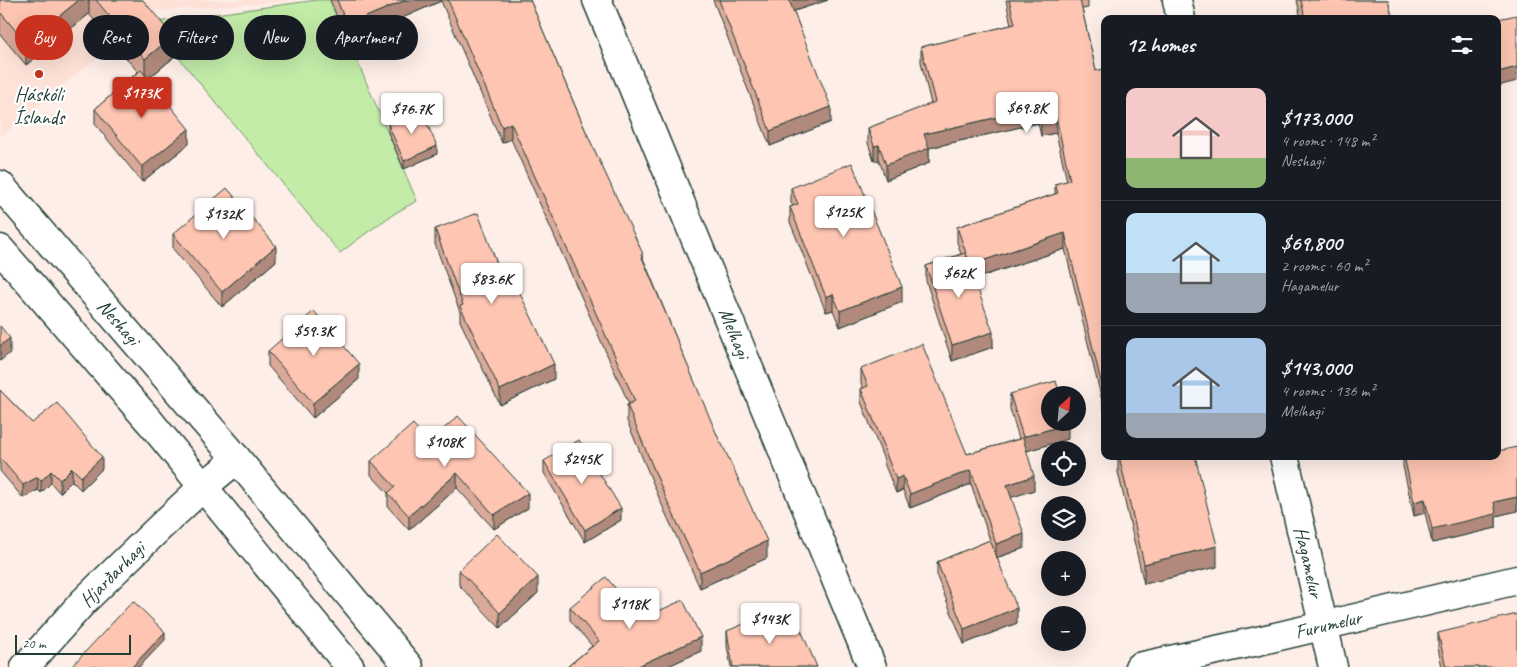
<!DOCTYPE html>
<meta charset="utf-8">
<style>
body{margin:0;font-family:Caveat,sans-serif;background:#20242c;color:#f1f3f6;height:100vh;display:flex;flex-direction:column;font-size:19px;white-space:nowrap}
*{box-sizing:border-box;margin:0}
p{font-size:16px;color:#9ea1a6}
.icon{flex:none;width:28px;height:28px;fill:none;stroke:currentColor;stroke-width:2;stroke-linecap:round;stroke-linejoin:round}
.map{position:relative;flex:1;overflow:hidden}
.panel{position:absolute;left:1101px;top:15px;width:400px;height:445px;display:flex;flex-direction:column;background:#171b24;border-radius:10px;box-shadow:0 5px 20px #0002}
.panel>*{flex:none}
.banner{position:absolute;left:15px;top:15px;width:475px;height:45px;display:flex;gap:10px}
.needle{width:32px;rotate:26deg}
.tools{position:absolute;left:1041px;top:386px;display:grid;gap:10px}
.tools a{display:grid;place-items:center;width:45px;height:45px;border-radius:50%;background:#171b24;box-shadow:0 5px 20px #0002;font-size:25px}
.scale{position:absolute;left:15px;bottom:12px;width:116px;box-sizing:border-box;padding-left:5px;border:2px solid #1f3d34;border-top:0;font-size:14px;line-height:18px;white-space:nowrap;color:#1f3d34;-webkit-text-stroke:4px #fff;paint-order:stroke}
.price{position:absolute;translate:-50% -42px;padding:0 11px;border-radius:5px;background:#fff;color:#222;font-size:16px;line-height:32px;filter:drop-shadow(0 1px 2px #0008)}
.price::after{content:'';position:absolute;left:50%;top:30px;width:15px;height:11px;margin-left:-8px;background:inherit;clip-path:polygon(0 0,100% 0,50% 100%)}
.price.on{background:#c8321e;color:#fff}
ul{padding:0;list-style:none}
li{display:flex;align-items:center;gap:15px;height:125px;padding:0 25px}
li+li{border-top:1px solid #363941}
li span{display:grid;place-items:center;flex:none;width:140px;height:100px;border-radius:10px;color:#555}
li>.icon{margin-inline-start:auto}
span .icon{width:60px;height:60px;fill:#fffc;stroke-width:1}
li b{font-size:21px}
h2{display:flex;justify-content:space-between;align-items:center;height:60px;padding:0 25px;font-size:21px}
.tag{padding:0 18px;border-radius:22px;background:#171b24;box-shadow:0 5px 20px #0002;font-size:18px;line-height:45px}
.tag.on{background:#c8321e;color:#fff}
.map>svg:first-child{display:block}
.built{fill:#fee2d8}
.green{fill:#c3eca8;stroke:#71946e}
.lines{fill:none;stroke-linecap:round;stroke-linejoin:round}
.street-casing{stroke:#1f3d34;stroke-width:31}
.secondary-casing{stroke:#1f3d34;stroke-width:31}
.street{stroke:#fff;stroke-width:28}
.secondary{stroke:#fff;stroke-width:28}
.wall{fill:#daa999;stroke:#1f3d34}
.shaded-wall{fill:#b18a7d;stroke:#1f3d34}
.building{fill:#fdc5b2;stroke:#1f3d34}
.poi-dot{fill:#c8321e;stroke:#fff;stroke-width:2}
.labels{text-anchor:middle;stroke-width:4.5;stroke-linejoin:round;paint-order:stroke}
.poi-label{font-size:20px;fill:#1f3d34;stroke:#fff}
.street-label{font-size:20px;fill:#1f3d34;stroke:#fff}
</style>
<div class="map">
<svg width="1517" height="667" viewBox="0 0 1517 667">
<rect width="100%" height="100%" fill="#feeee8"/>
<filter id="ink" filterUnits="userSpaceOnUse"><feTurbulence type="fractalNoise" baseFrequency=".02" numOctaves="2"/><feDisplacementMap in="SourceGraphic" scale="10" xChannelSelector="R" yChannelSelector="G"/><feConvolveMatrix kernelMatrix="1 2 1 2 8 2 1 2 1" color-interpolation-filters="sRGB"/></filter>
<g filter="url(#ink)">
<!-- built -->
<path class="built" d="M0 0H303L155 11 0 137Z"/>
<!-- green -->
<path class="green" d="M317 0H331L417 201C389 215 365 234 340 253L150 23Z"/>
<g class="lines">
<!-- street casing -->
<g class="street-casing">
<g id="street">
<path d="M597 0 872 667"/>
<path d="M1177 0 1181 19"/>
<path d="M1284 456 1333 667"/>
<path d="M25 667 84 601 157 530 204 486 237 459"/>
<path d="M1139 667 1258 641 1517 580"/>
</g>
</g>
<!-- secondary casing -->
<g class="secondary-casing">
<g id="secondary">
<path d="M0 185 237 459 409 667"/>
<path d="M0 249 151 423 350 667"/>
</g>
</g>
<!-- street -->
<use href="#street" class="street"/>
<!-- secondary -->
<use href="#secondary" class="secondary"/>
</g>
<!-- wall -->
<g class="wall">
<path d="M0 0H143L173 58 148 79 189 144 142 182 95 124V109L138 72 89 14 26 65 0 34Z"/>
<path d="M330 0H530L587 134 643 258 767 558 700 588 665 512 627 421V405L629 404 511 139 502 143 441 1 347 42Z"/>
<path d="M713 0H828L794 11 831 122 770 146Z"/>
<path d="M1006 0H1088V8L1082 9 1096 71 1104 69V409L1065 249 974 279 993 347 952 361 926 281V266L961 254 957 242V227L1055 194V184L1067 181 1056 133 1041 136 1038 123 929 148V163L886 180 879 160 874 161 868 143V128L931 104 921 62V47L1011 25Z"/>
<path d="M1297 0H1388L1393 19H1301Z"/>
<path d="M388 124 437 154 404 169 388 132Z"/>
<path d="M791 188 902 302 840 327 833 310 826 312 790 222V207L793 206 791 203Z"/>
<path d="M435 229 505 285 554 379 500 405 460 321V312L435 244Z"/>
<path d="M173 234 276 261 222 307 173 249Z"/>
<path d="M268 351 359 379 313 418 268 366Z"/>
<path d="M861 369 967 454 1019 439 1010 409V394L1068 439 1026 451 1034 490 1011 497 1024 548 997 558 1017 623 964 644 937 577V562L990 540 971 484 910 508 903 490 896 493 884 463V460L861 402V389L863 388 861 383Z"/>
<path d="M0 390 32 423 102 469 81 490 72 481 60 493 51 483 41 493 38 490 23 498 0 471Z"/>
<path d="M429 442 528 508 494 529 457 488 409 530 388 507V493L371 475V461Z"/>
<path d="M1517 447V511L1496 516V528L1432 543 1425 513 1414 516 1403 466V456H1498Z"/>
<path d="M1118 456H1195L1217 567 1144 584 1118 472Z"/>
<path d="M544 461 621 520 585 542 544 473Z"/>
<path d="M459 570 538 593 500 628 459 585Z"/>
<path d="M570 607 641 619 701 651 666 667H567L592 646 570 620Z"/>
<path d="M767 625 817 667H731L727 646V631Z"/>
<path d="M1438 633 1517 667H1442L1438 648Z"/>
</g>
<!-- shaded-wall -->
<g class="shaded-wall">
<path d="M79 0H89V14L26 65V43Z"/>
<path d="M406 0H441V1L347 42V25Z"/>
<path d="M788 0H828L788 13Z"/>
<path d="M173 36V58L145 81V59Z"/>
<path d="M1517 67V81L1498 86V72Z"/>
<path d="M831 107V122L770 146V131Z"/>
<path d="M1038 108V123L929 148V163L886 180V165L924 134Z"/>
<path d="M1056 117V133L1041 136V121Z"/>
<path d="M511 123V139L502 143V127Z"/>
<path d="M189 129V144L142 182V167Z"/>
<path d="M879 145V160L874 161V146Z"/>
<path d="M437 146V154L404 169V161Z"/>
<path d="M1065 233V249L970 280V265Z"/>
<path d="M276 246V261L222 307V292Z"/>
<path d="M902 287V302L840 327V311Z"/>
<path d="M833 294V310L826 312V297Z"/>
<path d="M993 332V347L952 361V345Z"/>
<path d="M10 338V353L0 361V346Z"/>
<path d="M359 364V379L313 418V403Z"/>
<path d="M554 364V379L500 405V390Z"/>
<path d="M1105 393V409H1104V394Z"/>
<path d="M1068 424V439L1023 452V437Z"/>
<path d="M102 457V469L81 490V477Z"/>
<path d="M72 468V481L60 493V480Z"/>
<path d="M971 470V484L910 508V494Z"/>
<path d="M51 471V483L41 493V481Z"/>
<path d="M457 473V488L409 530V516Z"/>
<path d="M903 476V490L896 493V479Z"/>
<path d="M1034 476V490L1007 499V485Z"/>
<path d="M38 477V490L23 498V485Z"/>
<path d="M528 493V508L494 529V515Z"/>
<path d="M1517 497V511L1496 516V528L1432 543V529L1494 502Z"/>
<path d="M1425 499V513L1414 516V502Z"/>
<path d="M621 508V520L585 542V530Z"/>
<path d="M1024 534V548L996 558V544Z"/>
<path d="M767 541V558L700 588V572Z"/>
<path d="M1217 546V567L1144 584V564Z"/>
<path d="M538 577V593L500 628V613Z"/>
<path d="M1017 608V623L964 644V629Z"/>
<path d="M165 632V640L139 667H132Z"/>
<path d="M701 637V651L666 667H636Z"/>
</g>
<!-- building -->
<g class="building">
<path d="M0 0H79L26 43 0 12Z"/>
<path d="M96 0H143L173 36 145 59Z"/>
<path d="M337 0H406L347 25Z"/>
<path d="M448 0H530L587 134 643 254 641 255 720 442H721L767 541 700 572 665 496 627 405 635 401 511 123 502 127Z"/>
<path d="M719 0H789L831 107 770 131Z"/>
<path d="M1009 0H1080L1096 71 1104 69 1105 73V393L1104 394 1065 233 970 265 957 227 1058 193 1055 184 1070 180 1056 117 1041 121 1038 108 924 134 929 148 886 165 879 145 874 146 868 128 935 102 921 47 1015 24Z"/>
<path d="M1301 0H1388L1393 19H1305Z"/>
<path d="M1517 15V67L1498 72V19Z"/>
<path d="M141 70 189 129 142 167 95 109Z"/>
<path d="M421 110 437 146 404 161 388 124Z"/>
<path d="M852 163 902 287 840 311 833 294 826 297 790 207 798 204 791 188Z"/>
<path d="M227 188 276 246 222 292 173 234Z"/>
<path d="M478 213 505 285 514 281 554 364 500 390 460 306 463 305 435 229Z"/>
<path d="M965 253 993 332 952 345 926 266Z"/>
<path d="M314 311 359 364 313 403 268 351Z"/>
<path d="M0 326 10 338 0 346Z"/>
<path d="M922 344 967 454 1023 438 1034 476 1007 485 1024 534 996 544 971 470 910 494 903 476 896 479 884 449 885 448 861 389 868 386 861 369Z"/>
<path d="M1056 381 1060 395H1050V422H1068V424L1023 437 1010 394Z"/>
<path d="M0 390 32 423 57 403 102 457 81 477 72 468 60 480 51 471 41 481 38 477 23 485 0 458Z"/>
<path d="M458 416 528 493 494 515 457 473 409 516 388 493 395 487 371 461 413 424 429 442Z"/>
<path d="M579 440 621 508 585 530 544 461Z"/>
<path d="M1517 447V497L1494 502 1496 514 1432 529 1425 499 1414 502 1404 456H1498V451Z"/>
<path d="M1119 456H1195L1217 546 1144 564Z"/>
<path d="M497 534 538 577 500 613 459 570Z"/>
<path d="M990 540 1017 608 964 629 937 562Z"/>
<path d="M606 577 641 619 683 600 701 637 636 667H567L599 641 570 607Z"/>
<path d="M133 601 165 632 132 667H71Z"/>
<path d="M794 614 817 667H733L727 631 763 616 767 625Z"/>
<path d="M1517 614V667H1450V666L1446 667 1438 633Z"/>
</g>
</g>
<!-- markers -->
<circle class="poi-dot" cx="39" cy="74" r="5"/>
<g class="labels">
<!-- poi labels -->
<g class="poi-label">
<text x="39" y="101">Háskóli<tspan x="39" dy="23">Íslands</tspan></text>
</g>
<!-- street labels -->
<g class="street-label">
<text transform="translate(119 322) rotate(49)" y="7">Neshagi</text>
<text transform="translate(735 333) rotate(68)" y="7">Melhagi</text>
<text transform="translate(1309 562) rotate(77)" y="7">Hagamelur</text>
<text transform="translate(112 574) rotate(-45)" y="7">Hjarðarhagi</text>
<text transform="translate(1328 624) rotate(-13)" y="7">Furumelur</text>
</g>
</g>
</svg>
<div class="tools">
<a><svg class="needle" viewBox="-14 -14 28 28"><path d="M0-13l5 13h-10z" fill="#e53935"/><path d="M0 13l5-13h-10z" fill="#9ea1a6"/></svg></a>
<a><svg class="icon" aria-label="locate" viewBox="0 0 24 24"><circle cx="12" cy="12" r="6"/><path d="M12 2v4M12 18v4M2 12h4M18 12h4"/></svg></a>
<a><svg class="icon" aria-label="layers" viewBox="0 0 24 24"><path d="M12 4l9 5-9 5-9-5zM3 14l9 5 9-5"/></svg></a>
<a>+</a>
<a>−</a>
</div>
<div class="scale">20 m</div>
<b class="price on" style="left:142px;top:119px">$173K</b>
<b class="price" style="left:1027px;top:134px">$69.8K</b>
<b class="price" style="left:412px;top:135px">$76.7K</b>
<b class="price" style="left:844px;top:238px">$125K</b>
<b class="price" style="left:224px;top:240px">$132K</b>
<b class="price" style="left:959px;top:299px">$62K</b>
<b class="price" style="left:492px;top:305px">$83.6K</b>
<b class="price" style="left:314px;top:357px">$59.3K</b>
<b class="price" style="left:445px;top:468px">$108K</b>
<b class="price" style="left:582px;top:485px">$245K</b>
<b class="price" style="left:630px;top:630px">$118K</b>
<b class="price" style="left:770px;top:645px">$143K</b>
<div class="banner">
<a class="tag on">Buy</a>
<a class="tag">Rent</a>
<a class="tag">Filters</a>
<a class="tag">New</a>
<a class="tag">Apartment</a>
</div>
<section class="panel">
<h2>12 homes<svg class="icon" aria-label="filters" viewBox="0 0 24 24"><path d="M4 7h16M4 17h16"/><circle cx="9" cy="7" r="2"/><circle cx="15" cy="17" r="2"/></svg></h2>
<ul>
<li><span style="background:linear-gradient(#f6c9c9 70%,#8fb573 0)"><svg class="icon" aria-label="home" viewBox="0 0 24 24"><path d="M3 11l9-7 9 7M6 9v11h12V9"/></svg></span><div><b>$173,000</b><p>4 rooms · 148 m²</p><p>Neshagi</p></div></li>
<li><span style="background:linear-gradient(#bfe0f5 60%,#9aa5b1 0)"><svg class="icon" aria-label="home" viewBox="0 0 24 24"><path d="M3 11l9-7 9 7M6 9v11h12V9"/></svg></span><div><b>$69,800</b><p>2 rooms · 60 m²</p><p>Hagamelur</p></div></li>
<li><span style="background:linear-gradient(#a9c7e8 75%,#9aa5b1 0)"><svg class="icon" aria-label="home" viewBox="0 0 24 24"><path d="M3 11l9-7 9 7M6 9v11h12V9"/></svg></span><div><b>$143,000</b><p>4 rooms · 136 m²</p><p>Melhagi</p></div></li>
</ul>
</section>
</div>
